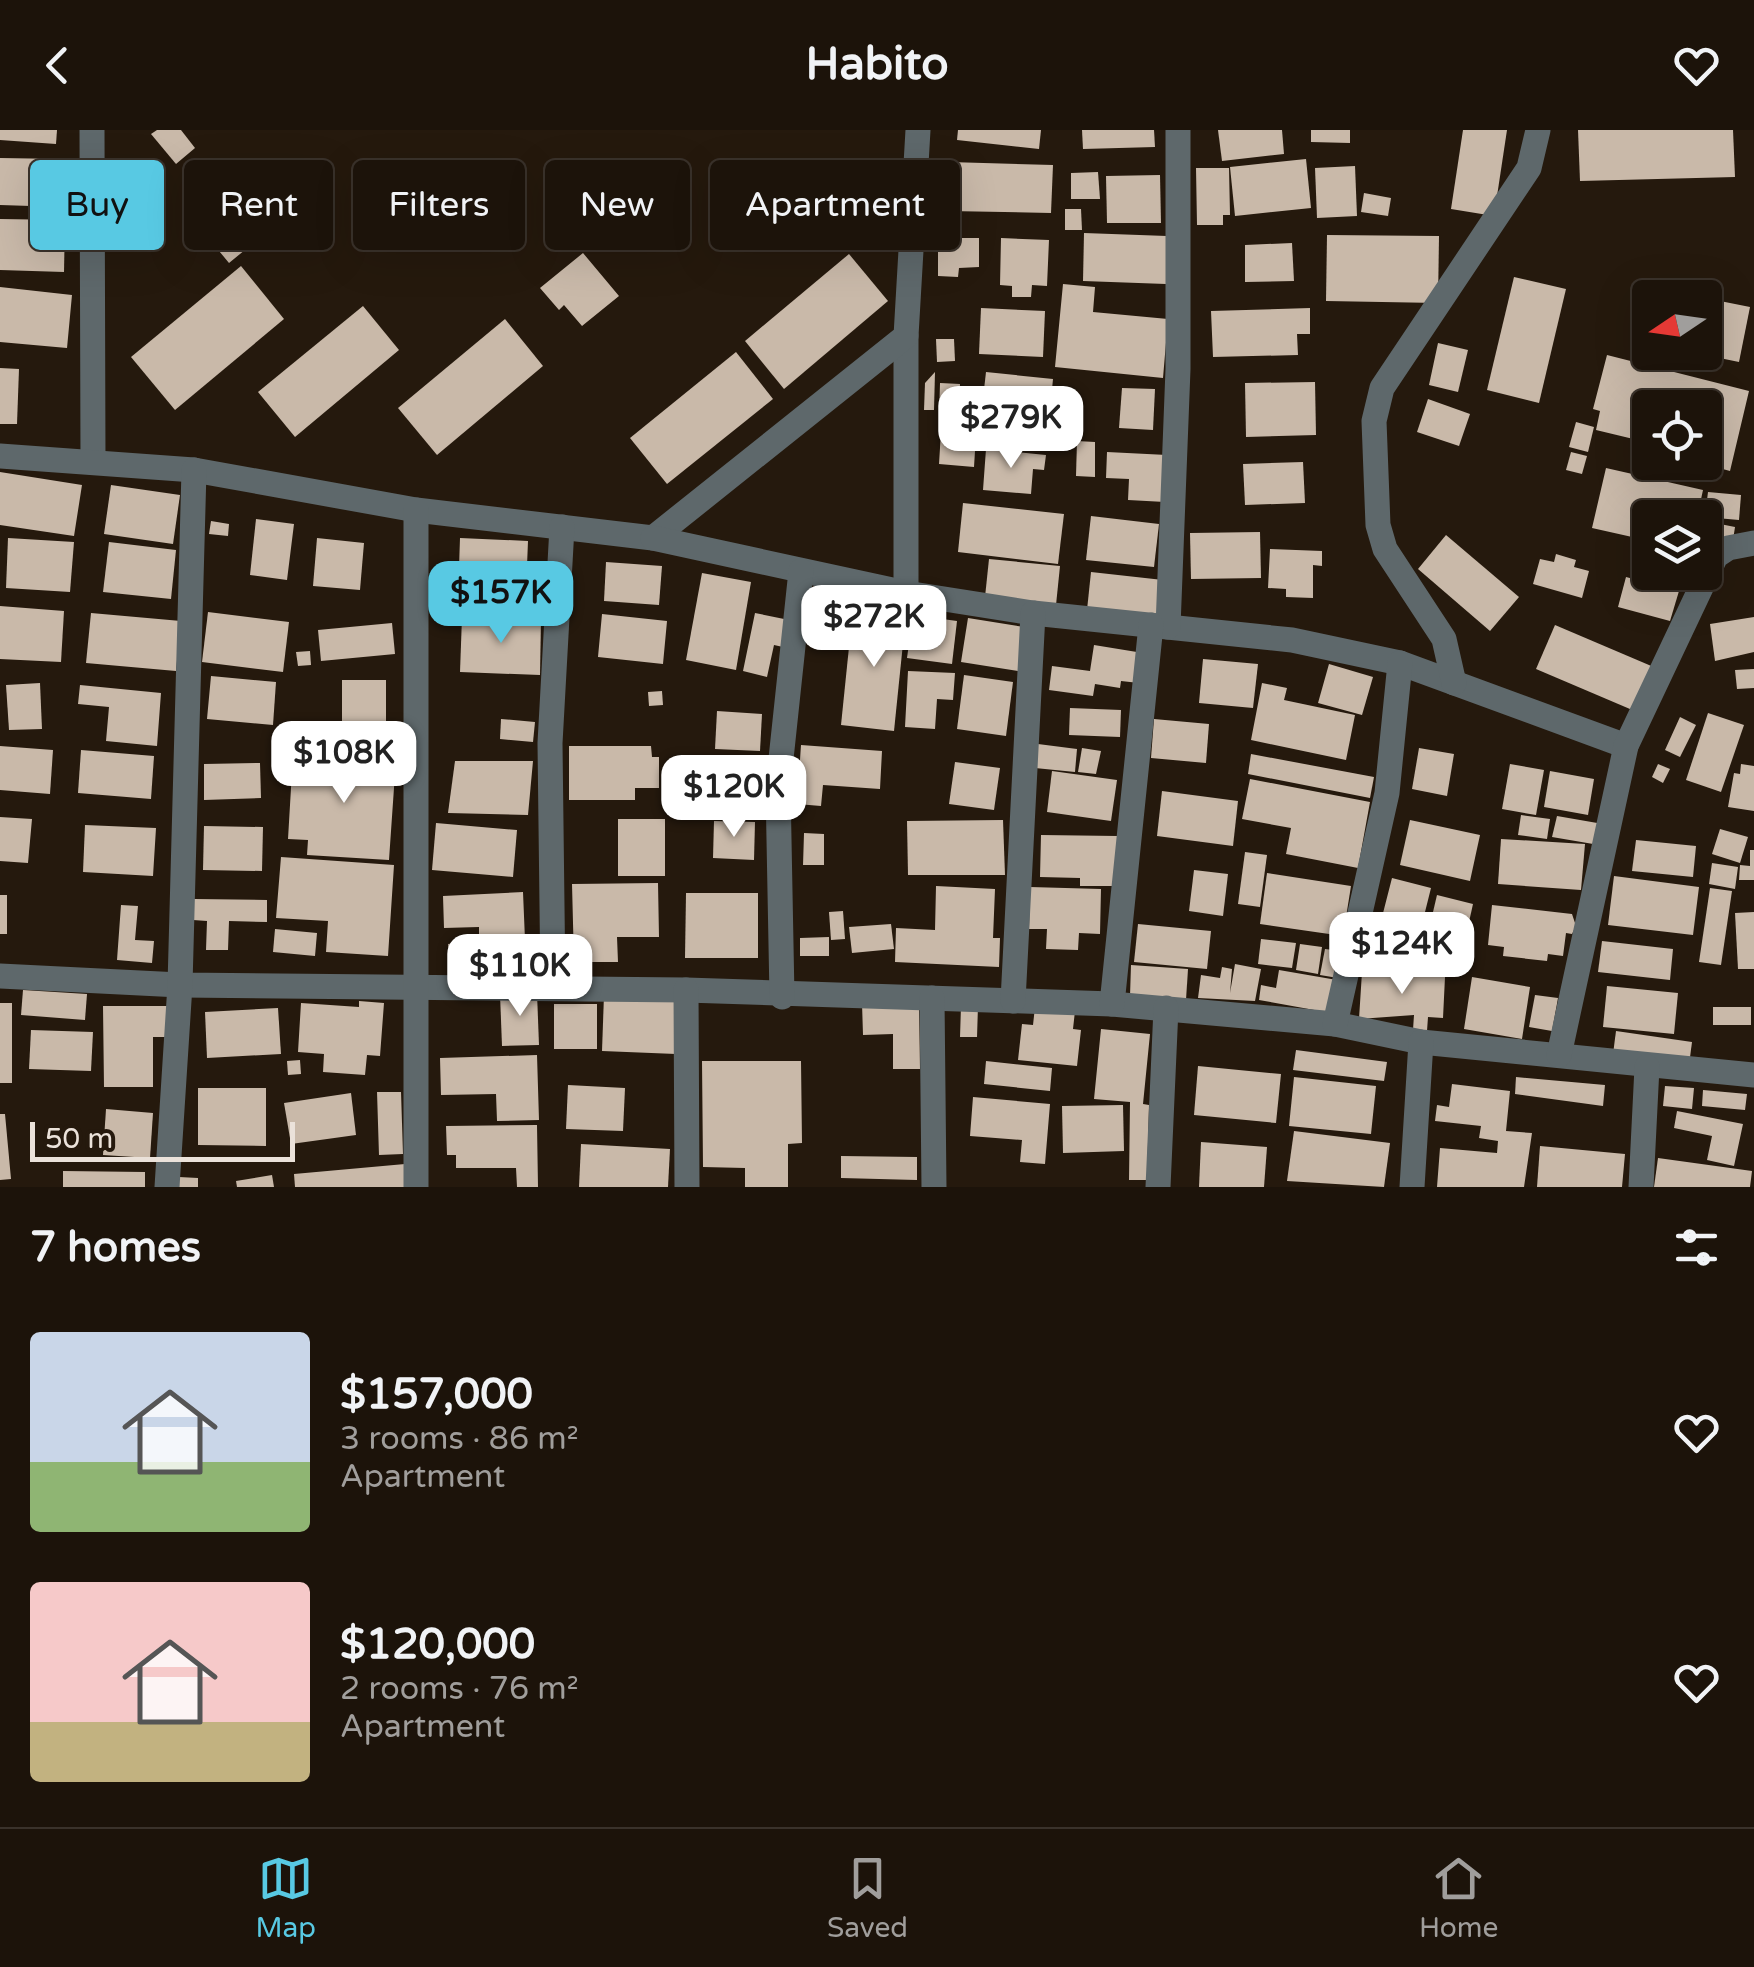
<!DOCTYPE html>
<meta charset="utf-8">
<style>
body{margin:0;font-family:"Varela Round",sans-serif;background:#292018;color:#f1f3f6;height:100vh;display:flex;flex-direction:column;font-size:38px;white-space:nowrap}
*{box-sizing:border-box;margin:0}
p{font-size:32px;color:#a09e9c}
.icon{flex:none;width:55px;height:55px;fill:none;stroke:currentColor;stroke-width:2;stroke-linecap:round;stroke-linejoin:round}
.map{position:relative;height:1057px;overflow:hidden}
.drawer{display:flex;flex-direction:column;background:#1c130a;flex:1}
.drawer>*{flex:none}
.top-card{position:absolute;left:30px;top:30px;width:1000px;height:90px;display:flex;gap:20px}
.needle{width:65px;rotate:257deg}
.buttons{position:absolute;left:1632px;top:150px;display:grid;gap:20px}
.buttons a{display:grid;place-items:center;width:90px;height:90px;border-radius:10px;background:#1c130a;box-shadow:0 10px 40px #0002,0 0 0 2px #3a322b;font-size:50px}
.scale{position:absolute;left:30px;bottom:25px;width:265px;box-sizing:border-box;padding-left:10px;border:5px solid #ebe2da;border-top:0;font-size:28px;line-height:35px;white-space:nowrap;color:#ebe2da;-webkit-text-stroke:8px #25190d;paint-order:stroke}
.price{position:absolute;translate:-50% -85px;padding:0 22px;border-radius:20px;background:#fff;color:#222;font-size:32px;line-height:65px;filter:drop-shadow(0 2px 5px #0008)}
.price::after{content:'';position:absolute;left:50%;top:60px;width:30px;height:22px;margin-left:-15px;background:inherit;clip-path:polygon(0 0,100% 0,50% 100%)}
.price.active{background:#58c9e3;color:#111}
ul{padding:0;list-style:none}
li{display:flex;align-items:center;gap:30px;height:250px;padding:0 30px}
li span{display:grid;place-items:center;flex:none;width:280px;height:200px;border-radius:10px;color:#555}
li>.icon{margin-inline-start:auto}
span .icon{width:120px;height:120px;fill:#fffc;stroke-width:1}
li b{font-size:42px}
h2{display:flex;justify-content:space-between;align-items:center;height:120px;padding:0 30px;font-size:42px}
.chip{padding:0 35px;border-radius:10px;background:#1c130a;box-shadow:0 10px 40px #0002,0 0 0 2px #3a322b;font-size:35px;line-height:90px}
.chip.active{background:#58c9e3;color:#111}
header{display:flex;justify-content:space-between;align-items:center;height:130px;padding:0 30px;background:#1c130a;font-size:45px;font-weight:700}
.tab-bar{display:flex;justify-content:space-around;align-items:center;height:140px;border-top:2px solid #3a322b;background:#1c130a;font-size:28px;color:#a09e9c}
.tab-bar a{display:grid;justify-items:center;gap:5px}
.tab-bar .active{color:#58c9e3}
.map>svg:first-child{display:block}
.building{fill:#c9b9a9}
.lines{fill:none;stroke-linecap:round;stroke-linejoin:round}
.minor{stroke:#5e686b;stroke-width:25}
</style>
<header><svg class="icon" aria-label="back" viewBox="0 0 24 24"><path d="M15 5l-7 7 7 7"/></svg>Habito<svg class="icon" aria-label="heart" viewBox="0 0 24 24"><path d="M12 20l-8-8c-3-5 5-10 8-4 3-6 11-1 8 4z"/></svg></header>
<div class="map">
<svg width="1754" height="1057" viewBox="0 0 1754 1057">
<rect width="100%" height="100%" fill="#25190d"/>
<!-- building -->
<g class="building">
<path d="M0 0H57L56 14 0 10Z"/>
<path d="M157 0H181L195 18 176 34 151 4Z"/>
<path d="M958 0H1041L1039 19 957 10Z"/>
<path d="M1082 0H1154L1155 17 1083 19Z"/>
<path d="M1218 0H1282L1284 24 1222 31Z"/>
<path d="M1311 0H1350V13L1311 12Z"/>
<path d="M1463 0H1507L1494 86 1451 79Z"/>
<path d="M1578 0H1733L1735 47 1580 51Z"/>
<path d="M0 28 63 29 62 77 0 75Z"/>
<path d="M1306 29 1311 78 1235 86 1230 37Z"/>
<path d="M949 32 1053 35 1051 83 948 81Z"/>
<path d="M260 35 295 79 229 133 200 98 211 88 204 80Z"/>
<path d="M1355 36 1357 86 1317 88 1315 38Z"/>
<path d="M1196 38H1229L1230 85H1223V95H1197Z"/>
<path d="M1098 42 1100 69H1071V43Z"/>
<path d="M1160 45 1161 93H1107L1106 46Z"/>
<path d="M1364 63 1391 68 1388 86 1361 82Z"/>
<path d="M1065 79H1081L1082 100H1065Z"/>
<path d="M0 89 65 90 64 142 0 140Z"/>
<path d="M1084 103 1167 106 1166 154 1083 151Z"/>
<path d="M1327 105 1439 106 1438 173 1326 171Z"/>
<path d="M938 108H979V137L959 138 958 147 938 146Z"/>
<path d="M1001 108 1049 110 1047 156 1032 155 1031 167H1012V156L1000 155Z"/>
<path d="M1292 113 1294 151 1245 152V115Z"/>
<path d="M583 123 619 166 582 196 564 175 559 180 540 158Z"/>
<path d="M849 124 888 171 784 259 745 211Z"/>
<path d="M241 136 284 189 175 280 131 227Z"/>
<path d="M1514 147 1566 159 1539 273 1487 260Z"/>
<path d="M1063 154 1095 157 1093 182 1168 189 1163 248 1055 237Z"/>
<path d="M0 157 72 165 67 218 0 212Z"/>
<path d="M1705 168 1750 177 1739 232 1705 225Z"/>
<path d="M363 176 399 220 295 307 258 262Z"/>
<path d="M981 178 1045 181 1043 227 979 224Z"/>
<path d="M1310 178V204H1297L1298 225 1213 227 1211 181Z"/>
<path d="M505 189 543 236 437 325 398 278Z"/>
<path d="M936 209H954L955 231 937 232Z"/>
<path d="M1438 213 1468 220 1458 262 1429 255Z"/>
<path d="M736 222 773 269 667 354 630 308Z"/>
<path d="M1607 225 1749 261 1730 341 1719 338 1721 331 1705 327V278H1650V313L1596 300 1600 281 1593 279Z"/>
<path d="M0 238 19 239 17 294H0Z"/>
<path d="M935 242 934 280H924L925 253Z"/>
<path d="M986 242 1053 249 1048 302 980 295Z"/>
<path d="M1315 252 1316 305 1246 307 1245 253Z"/>
<path d="M940 253 960 254 959 285H939Z"/>
<path d="M1122 258 1155 259 1153 300 1119 298Z"/>
<path d="M1428 269 1470 284 1459 316 1417 302Z"/>
<path d="M1576 292 1594 297 1588 322 1569 317Z"/>
<path d="M941 301 976 304 974 337 939 334Z"/>
<path d="M1077 311 1095 312V347L1076 346Z"/>
<path d="M986 319 1046 325 1044 340 1033 339 1031 364 983 360Z"/>
<path d="M1107 322 1167 325 1165 372 1128 370 1129 349 1106 348Z"/>
<path d="M1571 322 1587 326 1582 344 1566 340Z"/>
<path d="M1303 332 1305 373 1245 375 1243 334Z"/>
<path d="M1606 338 1703 360 1697 388H1650V411L1592 398Z"/>
<path d="M0 342 82 355 74 406 0 395Z"/>
<path d="M111 355 180 365 173 414 104 404Z"/>
<path d="M1708 362 1741 365 1739 390 1705 387Z"/>
<path d="M963 373 1064 384 1058 434 958 422Z"/>
<path d="M1091 386 1159 394 1154 437 1086 430Z"/>
<path d="M256 389 294 394 287 450 250 445Z"/>
<path d="M211 391 229 394 228 406 209 404Z"/>
<path d="M1705 391 1735 397 1733 410 1705 404Z"/>
<path d="M1260 402 1261 448 1191 449 1190 403Z"/>
<path d="M1446 405 1519 467 1490 501 1418 439Z"/>
<path d="M8 408 74 412 70 462 6 458Z"/>
<path d="M317 408 364 413 360 460 313 456Z"/>
<path d="M460 408 528 411 527 436 515 435 514 457 492 456V439L459 438Z"/>
<path d="M109 412 176 420 171 469 103 462Z"/>
<path d="M1270 419 1322 421V436L1313 435V468L1286 467V459L1268 458Z"/>
<path d="M1556 424 1576 430 1574 437 1589 441 1582 468 1533 454 1540 429 1554 432Z"/>
<path d="M989 429 1060 436 1056 475 985 467Z"/>
<path d="M606 432 662 436 659 475 604 471Z"/>
<path d="M1091 442 1163 450 1160 487 1087 480Z"/>
<path d="M702 443 751 452 736 540 686 530Z"/>
<path d="M1626 447 1679 461 1670 491 1618 477Z"/>
<path d="M0 476 64 481 61 532 0 529Z"/>
<path d="M853 478 906 484 894 601 841 595Z"/>
<path d="M208 482 289 492 283 542 202 532Z"/>
<path d="M91 483 181 491 176 541 86 533Z"/>
<path d="M755 483 789 490 783 517 774 515 767 547 743 541Z"/>
<path d="M602 484 667 491 663 534 598 527Z"/>
<path d="M913 485 957 491 952 534 907 528Z"/>
<path d="M462 487 541 489 540 545 460 542Z"/>
<path d="M1754 487V522L1715 531 1710 494Z"/>
<path d="M968 488 1024 497 1018 541 961 532Z"/>
<path d="M392 493 395 524 321 531 318 500Z"/>
<path d="M1555 495 1656 538 1637 582 1536 539Z"/>
<path d="M1094 515 1143 523 1139 553 1121 551 1120 558 1095 554 1093 566 1049 560 1052 536 1090 541Z"/>
<path d="M310 521 311 535 298 536 296 522Z"/>
<path d="M1203 529 1258 534 1253 578 1199 573Z"/>
<path d="M1329 534 1373 547 1362 585 1318 573Z"/>
<path d="M1754 539V558L1737 559 1735 540Z"/>
<path d="M908 541 955 543 953 570 937 569 935 599 905 597Z"/>
<path d="M964 545 1013 552 1006 606 957 599Z"/>
<path d="M211 546 276 552 273 595 207 589Z"/>
<rect x="342" y="550" width="44" height="51"/>
<path d="M40 553 42 599 9 600 6 555Z"/>
<path d="M1262 553 1287 558 1284 570 1355 585 1346 630 1251 610Z"/>
<path d="M80 555 161 563 157 616 106 611 109 577 78 574Z"/>
<path d="M662 561 663 575 649 576 648 562Z"/>
<path d="M1070 578 1121 580 1120 607 1069 605Z"/>
<path d="M717 581 762 584 760 621 715 619Z"/>
<path d="M1708 583 1744 595 1721 662 1686 650Z"/>
<path d="M1680 587 1696 595 1680 627 1665 620Z"/>
<path d="M501 589 535 592 533 612 500 609Z"/>
<path d="M1154 589 1209 594 1206 633 1151 628Z"/>
<path d="M288 601 289 615 276 616 275 603Z"/>
<path d="M1038 614 1077 619 1075 642 1035 638Z"/>
<path d="M801 615 882 621 880 659 823 655 821 676 797 674Z"/>
<path d="M0 616 53 620 50 664 0 660Z"/>
<path d="M569 616H651L652 627H659V658H635V670H569Z"/>
<path d="M1082 618 1101 621 1096 644 1078 642Z"/>
<path d="M1419 618 1454 624 1447 666 1412 659Z"/>
<path d="M81 620 154 626 151 669 78 663Z"/>
<path d="M304 624 396 629 389 730 307 725 308 710 288 709 292 641 303 642Z"/>
<path d="M1251 624 1374 647 1370 668 1248 644Z"/>
<path d="M726 625 759 626 757 672 724 671Z"/>
<path d="M455 631H533L528 685 448 683Z"/>
<path d="M955 632 1000 638 994 680 949 674Z"/>
<path d="M260 633 261 668 204 670V634Z"/>
<path d="M1510 634 1544 640 1536 685 1502 679Z"/>
<path d="M1658 634 1670 639 1663 653 1652 647Z"/>
<path d="M1741 634 1754 636V681L1728 677 1734 643 1740 644Z"/>
<path d="M1052 641 1117 650 1111 691 1047 682Z"/>
<path d="M1550 641 1594 649 1588 685 1544 677Z"/>
<path d="M1250 649 1370 672 1358 738 1286 724 1291 698 1242 689Z"/>
<path d="M1162 661 1238 671 1233 716 1157 706Z"/>
<path d="M1521 685 1550 689 1547 709 1518 705Z"/>
<path d="M1557 686 1603 694 1599 715 1552 707Z"/>
<path d="M0 687 32 689 28 733 0 731Z"/>
<rect x="618" y="689" width="47" height="57"/>
<path d="M1003 690 1005 745H908L907 691Z"/>
<path d="M1410 690 1480 705 1470 751 1400 735Z"/>
<path d="M714 691 755 692 754 730 713 728Z"/>
<path d="M436 693 517 700 513 747 432 740Z"/>
<path d="M85 695 156 698 153 746 83 742Z"/>
<path d="M204 696 263 697 262 741 203 740Z"/>
<path d="M1720 699 1748 707 1740 733 1712 724Z"/>
<path d="M804 703 824 704V735H803Z"/>
<path d="M1041 705 1118 706 1117 756H1080V748L1040 747Z"/>
<path d="M1501 709 1585 714 1581 760 1498 754Z"/>
<path d="M1636 710 1696 716 1693 747 1632 741Z"/>
<path d="M1750 720H1754V750H1739L1740 735 1750 736Z"/>
<path d="M1245 722 1267 725 1260 777 1238 774Z"/>
<path d="M281 727 394 735 388 826 326 822 328 791 276 788Z"/>
<path d="M1712 733 1738 737 1735 759 1709 754Z"/>
<path d="M1194 740 1228 744 1223 786 1189 781Z"/>
<path d="M1267 743 1351 756 1343 806 1260 794Z"/>
<path d="M1614 746 1699 757 1693 805 1608 795Z"/>
<path d="M1392 748 1431 758 1425 782 1440 786 1435 807 1413 801 1414 795 1382 787Z"/>
<path d="M658 753 659 807H617L618 832H574L572 754Z"/>
<path d="M936 756 995 759 993 808H1000L999 837 895 832 896 798 935 800Z"/>
<path d="M1030 757 1101 759 1100 804 1079 803 1078 820 1046 819 1047 799H1029Z"/>
<path d="M1710 758 1732 761 1721 835 1699 832Z"/>
<path d="M523 762 525 810 479 811V797L444 798 443 766Z"/>
<path d="M686 763H758V828H685Z"/>
<rect x="0" y="765" width="7" height="39"/>
<path d="M1437 765 1473 774 1469 792 1433 782Z"/>
<path d="M194 769 267 770V792L229 791 228 820H206L207 791 193 790Z"/>
<path d="M121 775 138 776 135 810 154 811 152 833 117 830Z"/>
<path d="M1492 775 1572 784 1576 796 1572 804 1566 803 1563 826 1548 824 1547 831 1503 826 1504 817 1488 815Z"/>
<path d="M843 781 845 809 831 810 829 782Z"/>
<path d="M1754 782V839H1738L1735 783Z"/>
<path d="M891 794 894 819 852 823 849 797Z"/>
<path d="M1138 794 1211 801 1207 839 1134 832Z"/>
<path d="M275 799 317 803 315 826 273 822Z"/>
<path d="M829 807V826H800V808Z"/>
<path d="M1261 809 1296 813 1292 838 1258 834Z"/>
<path d="M1602 811 1673 819 1670 850 1598 842Z"/>
<path d="M461 812 463 826 449 827 448 814Z"/>
<path d="M486 813 488 827 474 828 473 815Z"/>
<path d="M524 814 525 828 512 829 510 815Z"/>
<path d="M1300 814 1322 817 1318 844 1296 840Z"/>
<path d="M503 818 504 832 491 833 490 820Z"/>
<path d="M1325 819 1342 821 1338 848 1320 845Z"/>
<path d="M1235 834 1261 839 1255 871 1198 868 1201 845 1220 848 1222 837 1232 839 1230 863Z"/>
<path d="M1131 835 1188 839 1186 870 1130 866Z"/>
<path d="M1279 840 1337 850 1331 883 1259 870 1261 855 1276 858Z"/>
<path d="M1362 842 1445 847 1443 888 1428 887 1427 901 1413 900 1414 885 1359 889Z"/>
<path d="M1472 847 1530 857 1522 909 1464 899Z"/>
<path d="M1607 856 1678 863 1674 904 1603 897Z"/>
<path d="M23 860 87 864 85 890 21 885Z"/>
<path d="M537 863 539 915 502 916 500 864Z"/>
<path d="M604 865 678 868 676 924 602 921Z"/>
<path d="M1535 865 1558 868 1552 901 1529 897Z"/>
<path d="M359 871 384 873 380 926 367 925 365 945 323 942 324 924 298 922 301 873 359 877Z"/>
<rect x="0" y="873" width="12" height="80"/>
<path d="M862 873H919L920 939H893V904L863 905Z"/>
<rect x="554" y="874" width="43" height="45"/>
<path d="M961 875H978L977 907H960Z"/>
<path d="M103 876H168V907H153V957H104Z"/>
<path d="M1035 877 1075 881 1073 899 1081 900 1077 936 1018 930 1022 894 1033 895Z"/>
<rect x="1713" y="877" width="38" height="18"/>
<path d="M278 878 281 924 207 928 205 882Z"/>
<path d="M1101 899 1150 904 1143 974 1149 975 1147 1050H1129L1130 972 1094 969Z"/>
<path d="M31 900 93 902 91 941 29 939Z"/>
<path d="M1616 901 1692 912 1689 935 1613 924Z"/>
<path d="M1296 920 1387 932 1384 951 1293 940Z"/>
<path d="M537 925 539 990 497 991 496 964 441 965 440 928Z"/>
<path d="M300 930 301 944 288 945 287 931Z"/>
<path d="M702 931H801L802 1013 788 1014V1057H745V1038L703 1037Z"/>
<path d="M986 931 1052 938 1050 961 984 954Z"/>
<path d="M1198 936 1281 944 1276 993 1194 985Z"/>
<path d="M1294 947 1376 956 1371 1004 1289 996Z"/>
<path d="M1516 947 1605 955 1603 976 1515 964Z"/>
<path d="M1452 954 1510 961 1506 1001 1532 1003 1524 1057H1437L1440 1018 1497 1023 1498 1011 1479 1008 1481 996 1435 991 1437 975 1449 977Z"/>
<path d="M568 955 625 958 623 1001 566 999Z"/>
<path d="M1665 956 1694 958 1692 979 1663 976Z"/>
<path d="M198 958H266V1016L198 1015Z"/>
<path d="M1703 960 1747 964 1745 980 1702 976Z"/>
<path d="M377 962H401L403 1024 379 1025Z"/>
<path d="M351 963 356 1005 291 1014 284 973Z"/>
<path d="M973 967 1050 974 1045 1034 1020 1032 1022 1010 970 1006Z"/>
<path d="M1123 975 1124 1021 1063 1023 1062 976Z"/>
<path d="M106 979 153 983 150 1028 103 1025Z"/>
<path d="M1677 981 1743 994 1734 1036 1707 1030 1712 1006 1674 998Z"/>
<path d="M0 984H5L11 1049 0 1050Z"/>
<path d="M537 995 538 1057H517L516 1038H456V1025H447L446 996Z"/>
<path d="M1294 1001 1390 1013 1384 1057 1287 1051Z"/>
<path d="M1201 1012 1267 1017 1264 1057H1199Z"/>
<path d="M581 1014 670 1019 668 1057H579Z"/>
<path d="M1540 1016 1625 1024 1622 1057H1537Z"/>
<path d="M841 1026 917 1027V1050L841 1048Z"/>
<path d="M1658 1028 1752 1041 1750 1057H1654Z"/>
<path d="M405 1034 407 1057H295L294 1044Z"/>
<path d="M63 1041 145 1042V1057H63Z"/>
<path d="M272 1045 274 1057H237L236 1051Z"/>
<path d="M179 1047 198 1048V1057H179Z"/>
</g>
<g class="lines">
<!-- minor -->
<g class="minor">
<path d="M92 0 93 331"/>
<path d="M906 206V463"/>
<path d="M0 326 194 340 416 380 653 408 906 206 918 0"/>
<path d="M653 408 906 463 1033 483 1292 510 1400 533 1626 616"/>
<path d="M1168 497 1178 239V0"/>
<path d="M1454 553 1444 509 1385 419 1378 395 1374 291 1382 258 1529 38 1538 0"/>
<path d="M0 846 180 855 686 860 1112 874 1335 894 1421 912 1754 945"/>
<path d="M553 858 550 613 562 397"/>
<path d="M686 860 687 1057"/>
<path d="M782 867 778 657 801 441"/>
<path d="M932 868 934 1057"/>
<path d="M1013 871 1033 483"/>
<path d="M1112 874 1151 495"/>
<path d="M1335 894 1387 663 1400 533"/>
<path d="M1559 925 1626 616 1716 426 1728 418 1754 413"/>
<path d="M167 1057 180 855 194 340"/>
<path d="M416 1057V380"/>
<path d="M1158 1057 1166 878"/>
<path d="M1412 1057 1421 912"/>
<path d="M1641 1057 1647 937"/>
</g>
</g>
</svg>
<div class="buttons">
<a><svg class="needle" viewBox="-14 -14 28 28"><path d="M0-13l5 13h-10z" fill="#e53935"/><path d="M0 13l5-13h-10z" fill="#a09e9c"/></svg></a>
<a><svg class="icon" aria-label="locate" viewBox="0 0 24 24"><circle cx="12" cy="12" r="6"/><path d="M12 2v4M12 18v4M2 12h4M18 12h4"/></svg></a>
<a><svg class="icon" aria-label="layers" viewBox="0 0 24 24"><path d="M12 4l9 5-9 5-9-5zM3 14l9 5 9-5"/></svg></a>
</div>
<div class="scale">50 m</div>
<b class="price" style="left:1011px;top:341px">$279K</b>
<b class="price active" style="left:501px;top:516px">$157K</b>
<b class="price" style="left:874px;top:540px">$272K</b>
<b class="price" style="left:344px;top:676px">$108K</b>
<b class="price" style="left:734px;top:710px">$120K</b>
<b class="price" style="left:1402px;top:867px">$124K</b>
<b class="price" style="left:520px;top:889px">$110K</b>
<div class="top-card">
<a class="chip active">Buy</a>
<a class="chip">Rent</a>
<a class="chip">Filters</a>
<a class="chip">New</a>
<a class="chip">Apartment</a>
</div>
</div>
<section class="drawer">
<h2>7 homes<svg class="icon" aria-label="filters" viewBox="0 0 24 24"><path d="M4 7h16M4 17h16"/><circle cx="9" cy="7" r="2"/><circle cx="15" cy="17" r="2"/></svg></h2>
<ul>
<li><span style="background:linear-gradient(#c9d6e8 65%,#8fb573 0)"><svg class="icon" aria-label="home" viewBox="0 0 24 24"><path d="M3 11l9-7 9 7M6 9v11h12V9"/></svg></span><div><b>$157,000</b><p>3 rooms · 86 m²</p><p>Apartment</p></div><svg class="icon" aria-label="heart" viewBox="0 0 24 24"><path d="M12 20l-8-8c-3-5 5-10 8-4 3-6 11-1 8 4z"/></svg></li>
<li><span style="background:linear-gradient(#f6c9c9 70%,#c2b280 0)"><svg class="icon" aria-label="home" viewBox="0 0 24 24"><path d="M3 11l9-7 9 7M6 9v11h12V9"/></svg></span><div><b>$120,000</b><p>2 rooms · 76 m²</p><p>Apartment</p></div><svg class="icon" aria-label="heart" viewBox="0 0 24 24"><path d="M12 20l-8-8c-3-5 5-10 8-4 3-6 11-1 8 4z"/></svg></li>
</ul>
</section>
<nav class="tab-bar">
<a class="active"><svg class="icon" aria-label="map" viewBox="0 0 24 24"><path d="M3 6l6-2 6 2 6-2v14l-6 2-6-2-6 2zM9 4v14M15 6v14"/></svg>Map</a>
<a><svg class="icon" aria-label="saved" viewBox="0 0 24 24"><path d="M7 4h10v16l-5-4-5 4z"/></svg>Saved</a>
<a><svg class="icon" aria-label="home" viewBox="0 0 24 24"><path d="M3 11l9-7 9 7M6 9v11h12V9"/></svg>Home</a>
</nav>
